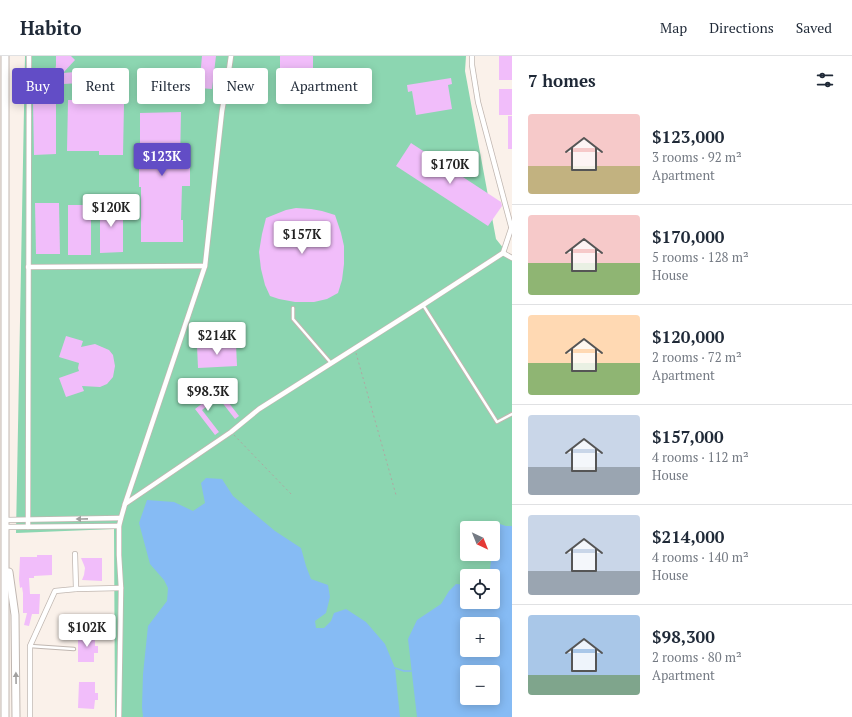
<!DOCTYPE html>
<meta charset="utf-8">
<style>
body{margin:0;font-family:"PT Serif",serif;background:#f2f2f3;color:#1f2937;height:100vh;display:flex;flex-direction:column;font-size:15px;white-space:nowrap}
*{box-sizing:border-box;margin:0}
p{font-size:13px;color:#747a83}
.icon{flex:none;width:22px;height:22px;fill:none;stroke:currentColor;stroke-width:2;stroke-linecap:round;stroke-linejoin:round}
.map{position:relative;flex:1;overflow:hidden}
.details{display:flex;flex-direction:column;background:#fff;width:340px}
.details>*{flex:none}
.hud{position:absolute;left:12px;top:12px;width:380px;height:36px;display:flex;gap:8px}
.needle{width:26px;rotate:137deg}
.tools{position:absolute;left:460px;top:465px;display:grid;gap:8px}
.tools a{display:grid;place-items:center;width:40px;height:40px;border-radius:4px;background:#fff;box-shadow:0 2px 10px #0003;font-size:20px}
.price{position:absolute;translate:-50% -34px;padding:0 9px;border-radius:4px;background:#fff;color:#222;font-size:13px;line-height:26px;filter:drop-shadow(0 1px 2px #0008)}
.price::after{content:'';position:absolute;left:50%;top:24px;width:12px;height:9px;margin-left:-6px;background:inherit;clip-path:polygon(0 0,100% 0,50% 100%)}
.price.on{background:#624dc6;color:#fff}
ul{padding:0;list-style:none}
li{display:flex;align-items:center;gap:12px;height:100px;padding:0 16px}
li+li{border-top:1px solid #e0e1e3}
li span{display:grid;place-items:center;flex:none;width:112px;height:80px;border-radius:4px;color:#555}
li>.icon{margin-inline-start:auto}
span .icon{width:48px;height:48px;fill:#fffc;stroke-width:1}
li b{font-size:17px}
h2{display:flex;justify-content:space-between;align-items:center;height:48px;padding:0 16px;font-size:17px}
.chip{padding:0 14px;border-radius:4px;background:#fff;box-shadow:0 2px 10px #0003;font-size:14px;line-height:36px}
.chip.on{background:#624dc6;color:#fff}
header{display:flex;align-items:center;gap:24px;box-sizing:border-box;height:56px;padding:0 20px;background:#fff;border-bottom:1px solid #e0e1e3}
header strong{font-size:19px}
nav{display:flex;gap:22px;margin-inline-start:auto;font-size:14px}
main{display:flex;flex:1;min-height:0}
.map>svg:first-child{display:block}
.green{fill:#8cd6b1;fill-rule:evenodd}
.water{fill:#86bbf4;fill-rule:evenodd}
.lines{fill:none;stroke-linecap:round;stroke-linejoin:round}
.stream{stroke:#86bbf4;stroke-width:1.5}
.building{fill:#f1bdfa}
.service-casing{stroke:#c0b7b1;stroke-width:4.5}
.minor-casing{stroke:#c0b7b1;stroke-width:6}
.primary-casing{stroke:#c0b7b1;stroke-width:9}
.path{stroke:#afa7a2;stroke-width:1;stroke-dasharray:2 3;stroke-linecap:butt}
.service{stroke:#fff;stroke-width:2.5}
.minor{stroke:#fff;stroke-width:4.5}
.primary{stroke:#fff;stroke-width:7}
.oneway{fill:#a1a09f}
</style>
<header>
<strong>Habito</strong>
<nav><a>Map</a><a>Directions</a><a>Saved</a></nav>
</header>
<main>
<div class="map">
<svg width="512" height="661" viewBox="0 0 512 661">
<rect width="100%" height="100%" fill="#faf1ea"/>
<!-- green -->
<path class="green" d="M25 0H466L465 15 496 183 512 203V661H115L114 473 16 477ZM467 472H493V498H467ZM467 520H493V546H467ZM467 568H493V594H467ZM467 616H493V642H467Z"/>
<!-- water -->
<g class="water">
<path d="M206 422 222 423 233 440 275 475 301 492 306 510 311 523 328 529 330 541 326 557 315 565 316 572H324L331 565 334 557 346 553 366 566 385 588 395 612 400 661H143L142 651 143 618 148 570 167 545 168 532 164 524 150 508 139 467 147 444 174 446 193 455 205 447 201 427Z"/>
<path d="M494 466 506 470H512V661H417L408 583 417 564 441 548 449 535 456 528 467 529V546H493V520H489L491 505 488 498H493V472H486ZM467 568H493V594H467ZM467 616H493V642H467Z"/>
</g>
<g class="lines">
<!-- stream -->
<path class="stream" d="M395 612 404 615H411"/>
</g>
<!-- building -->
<g class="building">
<path d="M56 0H71L75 4 63 17 75 16V17H86V30H81V27L46 29V16H55L56 9Z"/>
<path d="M202 0H216L212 33 199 32Z"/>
<rect x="280" y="0" width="33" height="45"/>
<rect x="499" y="0" width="13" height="24"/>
<path d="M451 22 452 28 448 29 452 53 416 59 412 35 408 36 407 29Z"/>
<rect x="499" y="33" width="13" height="26"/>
<path d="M68 44H92V48H124L123 99H99V95H67Z"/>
<path d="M33 46H56V98L34 99Z"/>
<path d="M181 56 180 108H190V130H182L181 164H183V186H141V131H139V108H140V57Z"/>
<rect x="508" y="60" width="4" height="33"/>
<path d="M411 87 501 146 502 150 488 170 396 110Z"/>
<path d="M35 147H59L60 198H36Z"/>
<path d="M100 147H123V196L100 197Z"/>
<rect x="68" y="149" width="23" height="50"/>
<path d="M296 152 311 153 322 155 335 159 341 177 344 190V208L342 224 338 237 327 243 314 246H295L279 243 270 240 265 229 261 213 259 196 262 178 266 162 286 154Z"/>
<path d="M66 280 83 285 81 291 95 288 109 294 113 299 115 310 113 321 107 328 100 331 82 330 84 335 66 341 59 322 79 315 78 312 79 307 59 301Z"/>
<path d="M236 288 237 310 198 312 197 290Z"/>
<path d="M217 336 220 340 202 354 219 376 215 379 195 353Z"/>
<path d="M225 342 239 360 235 363 221 345Z"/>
<path d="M37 499H52V519L34 520V522H29L30 538H40L39 558H32L29 570 24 569 27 557H23V537L22 531 20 532 19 523 20 501H37Z"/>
<path d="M81 502H102V525L82 524 84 519 85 512 84 509Z"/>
<rect x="67" y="565" width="9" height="9"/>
<path d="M78 579H95V590H98V597H94V606H78Z"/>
<path d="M79 626H95V637H98V644H95L94 653 78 652Z"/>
</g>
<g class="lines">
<!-- service casing -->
<g class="service-casing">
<g id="service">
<path d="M423 249 497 366 512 358"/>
<path d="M293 252V263L331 307"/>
<path d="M30 590 74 593"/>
</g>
</g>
<!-- minor casing -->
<g class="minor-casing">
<g id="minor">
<path d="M472 0V9L478 46 512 174"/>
<path d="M503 197 512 202"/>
<path d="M28 211 205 210"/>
<path d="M125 448 205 210 222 55 228 21 231 0"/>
<path d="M5 464 121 462"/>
<path d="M5 471 119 470"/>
<path d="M28 471 29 0"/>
<path d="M76 533 121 532"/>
<path d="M30 661V590L55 535 76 533 75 498"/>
<path d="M119 661 121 532 119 499V470L121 462 125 448 231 376 259 353 423 249 503 197 511 173"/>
</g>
</g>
<!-- primary casing -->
<g class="primary-casing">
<g id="primary">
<path d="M5 0V661"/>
<path d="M9 516 15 559 16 661"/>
</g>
</g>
<!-- path -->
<g class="path">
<path d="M356 297 396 439"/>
<path d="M234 379 293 440"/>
</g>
<!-- service -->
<use href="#service" class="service"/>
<!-- minor -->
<use href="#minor" class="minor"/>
<!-- primary -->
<use href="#primary" class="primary"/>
</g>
<!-- one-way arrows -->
<defs><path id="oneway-solid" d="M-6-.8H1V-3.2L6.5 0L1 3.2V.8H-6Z"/></defs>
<g class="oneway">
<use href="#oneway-solid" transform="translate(82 463) rotate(179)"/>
<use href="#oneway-solid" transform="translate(16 622) rotate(-91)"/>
</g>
</svg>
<div class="tools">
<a><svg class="needle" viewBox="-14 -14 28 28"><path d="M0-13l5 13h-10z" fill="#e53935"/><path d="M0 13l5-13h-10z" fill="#747a83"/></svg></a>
<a><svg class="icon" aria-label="locate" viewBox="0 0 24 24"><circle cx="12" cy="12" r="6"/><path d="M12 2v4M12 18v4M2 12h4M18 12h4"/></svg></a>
<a>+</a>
<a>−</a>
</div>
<b class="price on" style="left:162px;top:121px">$123K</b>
<b class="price" style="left:450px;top:129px">$170K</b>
<b class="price" style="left:111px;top:172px">$120K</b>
<b class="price" style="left:302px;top:199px">$157K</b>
<b class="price" style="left:217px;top:300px">$214K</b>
<b class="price" style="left:208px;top:356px">$98.3K</b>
<b class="price" style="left:87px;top:592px">$102K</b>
<div class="hud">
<a class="chip on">Buy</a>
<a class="chip">Rent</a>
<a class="chip">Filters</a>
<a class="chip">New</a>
<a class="chip">Apartment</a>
</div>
</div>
<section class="details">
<h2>7 homes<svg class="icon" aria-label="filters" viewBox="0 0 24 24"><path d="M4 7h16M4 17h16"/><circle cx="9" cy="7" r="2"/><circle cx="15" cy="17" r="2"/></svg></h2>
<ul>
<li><span style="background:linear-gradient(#f6c9c9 65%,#c2b280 0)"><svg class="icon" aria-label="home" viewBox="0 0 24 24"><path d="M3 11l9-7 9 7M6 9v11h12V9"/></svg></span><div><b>$123,000</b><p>3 rooms · 92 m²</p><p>Apartment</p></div></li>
<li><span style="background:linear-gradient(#f6c9c9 60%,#8fb573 0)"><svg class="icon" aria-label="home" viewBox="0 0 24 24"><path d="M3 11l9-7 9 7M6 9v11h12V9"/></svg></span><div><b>$170,000</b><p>5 rooms · 128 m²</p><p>House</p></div></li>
<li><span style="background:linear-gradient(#ffd9b3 60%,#8fb573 0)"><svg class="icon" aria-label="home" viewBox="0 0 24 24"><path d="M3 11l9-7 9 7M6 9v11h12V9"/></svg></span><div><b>$120,000</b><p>2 rooms · 72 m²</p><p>Apartment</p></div></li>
<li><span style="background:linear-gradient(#c9d6e8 65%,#9aa5b1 0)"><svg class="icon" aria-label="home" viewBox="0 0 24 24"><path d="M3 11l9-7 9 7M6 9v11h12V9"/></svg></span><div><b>$157,000</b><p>4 rooms · 112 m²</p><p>House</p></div></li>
<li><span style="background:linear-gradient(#c9d6e8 70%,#9aa5b1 0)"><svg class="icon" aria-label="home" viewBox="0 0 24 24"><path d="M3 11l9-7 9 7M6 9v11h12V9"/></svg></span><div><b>$214,000</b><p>4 rooms · 140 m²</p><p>House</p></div></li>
<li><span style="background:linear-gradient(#a9c7e8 75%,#7fa58c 0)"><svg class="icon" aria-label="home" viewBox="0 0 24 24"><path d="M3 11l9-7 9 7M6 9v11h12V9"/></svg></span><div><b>$98,300</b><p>2 rooms · 80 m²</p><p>Apartment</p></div></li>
</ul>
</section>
</main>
